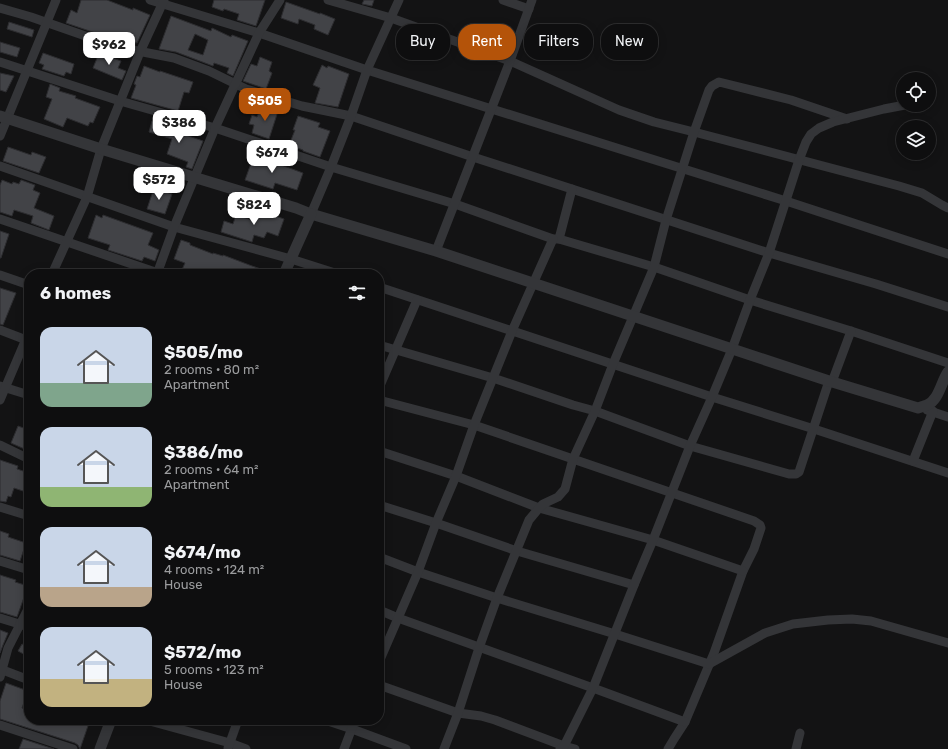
<!DOCTYPE html>
<meta charset="utf-8">
<style>
body{margin:0;font-family:Rubik,sans-serif;background:#171718;color:#f1f3f6;height:100vh;display:flex;flex-direction:column;font-size:15px;white-space:nowrap}
*{box-sizing:border-box;margin:0}
p{font-size:13px;color:#9b9c9e}
.icon{flex:none;width:22px;height:22px;fill:none;stroke:currentColor;stroke-width:2;stroke-linecap:round;stroke-linejoin:round}
.map{position:relative;flex:1;overflow:hidden}
.panel{position:absolute;left:24px;top:269px;width:360px;height:456px;display:flex;flex-direction:column;background:#0e0e0f;border-radius:16px;box-shadow:0 2px 10px #0003,0 0 0 1px #2e2e2f}
.panel>*{flex:none}
.guide{position:absolute;left:396px;top:24px;width:380px;height:36px;display:flex;gap:8px}
.tools{position:absolute;left:896px;top:72px;display:grid;gap:8px}
.tools a{display:grid;place-items:center;width:40px;height:40px;border-radius:50%;background:#0e0e0f;box-shadow:0 2px 10px #0003,0 0 0 1px #2e2e2f;font-size:20px}
.price{position:absolute;translate:-50% -34px;padding:0 9px;border-radius:8px;background:#fff;color:#222;font-size:13px;line-height:26px;filter:drop-shadow(0 1px 2px #0008)}
.price::after{content:'';position:absolute;left:50%;top:24px;width:12px;height:9px;margin-left:-6px;background:inherit;clip-path:polygon(0 0,100% 0,50% 100%)}
.price.on{background:#b45309;color:#fff}
ul{padding:0;list-style:none}
li{display:flex;align-items:center;gap:12px;height:100px;padding:0 16px}
li span{display:grid;place-items:center;flex:none;width:112px;height:80px;border-radius:12px;color:#555}
li>.icon{margin-inline-start:auto}
span .icon{width:48px;height:48px;fill:#fffc;stroke-width:1}
li b{font-size:17px}
h2{display:flex;justify-content:space-between;align-items:center;height:48px;padding:0 16px;font-size:17px}
.pill{padding:0 14px;border-radius:16px;background:#0e0e0f;box-shadow:0 2px 10px #0003,0 0 0 1px #2e2e2f;font-size:14px;line-height:36px}
.pill.on{background:#b45309;color:#fff}
.map>svg:first-child{display:block}
.building{fill:#424347;stroke:#2d2d30;fill-rule:evenodd}
.lines{fill:none;stroke-linecap:round;stroke-linejoin:round}
.minor{stroke:#343538;stroke-width:9}
.tertiary{stroke:#343538;stroke-width:11}
</style>
<div class="map">
<svg width="948" height="749" viewBox="0 0 948 749">
<rect width="100%" height="100%" fill="#131314"/>
<!-- building -->
<g class="building">
<path d="M81 0H107L133 10V8L150 15 137 43 132 42 131 44 119 41 66 23 71 10 77 13Z"/>
<path d="M214 0H265L256 26 237 20 239 14 224 9 223 11 212 7Z"/>
<path d="M364 0H374L372 6 362 4Z"/>
<path d="M286 2 320 14V13L335 19 328 35 314 29 315 25 299 19 298 24 281 18Z"/>
<path d="M171 16 211 31 212 28 231 37 232 35 248 41 233 76 227 73 229 68 214 63 213 66 176 52 159 49ZM195 34 208 40 203 55 188 50Z"/>
<path d="M9 22 34 30 32 37 7 29Z"/>
<path d="M0 42 20 48 17 57 0 52Z"/>
<path d="M43 53 74 64 71 74 66 72 64 76 42 69 44 65 39 63Z"/>
<path d="M99 53 121 61 118 68 126 71 122 80 93 68Z"/>
<path d="M260 57 272 62 269 71 272 73 266 89 243 81 251 64 257 66Z"/>
<path d="M322 65 327 68 328 66 349 74 338 107 315 103 320 88 313 85Z"/>
<path d="M144 66 160 72V71L193 82 189 93 184 92 178 111 131 98 136 85 134 84 137 76 140 77Z"/>
<path d="M0 73 14 76 6 92 0 90Z"/>
<path d="M50 84 60 88 59 91 76 96 75 98 100 107 93 123 90 122 88 126 67 118 63 127 44 119 52 99 46 97Z"/>
<path d="M267 104 279 108 269 139 252 133 254 125 249 124 252 115 257 117 260 110 264 112Z"/>
<path d="M298 116 320 123 318 127 330 131 320 157 303 151V150L289 145 295 130H293Z"/>
<path d="M152 121 163 125V127L203 141 192 169 186 167 188 162 167 154 172 139 149 132Z"/>
<path d="M8 147 31 155 32 152 46 157 39 173 3 161Z"/>
<path d="M254 155 303 173 297 190 275 183 273 189 245 180Z"/>
<path d="M2 180 12 184 13 182 19 184 21 180 35 185 33 190 40 193 34 208 54 216 49 230 31 223 33 216 14 210 12 216 0 212V185Z"/>
<path d="M154 188 172 194 165 214 147 209Z"/>
<path d="M255 209 284 219 278 236 267 232 264 238 254 235 252 242 221 232 224 221 233 224 236 215 252 220Z"/>
<path d="M96 215 102 218 103 215 153 233 148 245 159 250 155 261 144 257 142 261 108 250 110 245 88 238Z"/>
<path d="M0 231 9 234 1 258H0Z"/>
<path d="M181 240 190 243V245L213 254V253L223 256V255L252 266 273 273V274H180L185 263 174 259Z"/>
<path d="M0 288 16 293 3 325 0 324Z"/>
<path d="M18 426 29 430V451L11 443Z"/>
<path d="M0 460 18 466 17 469 29 473V493L14 488 11 497 8 496 6 502 0 501Z"/>
<path d="M0 531 9 534 8 537 26 543 20 561 0 555Z"/>
<path d="M0 575 16 580 15 582 28 586 17 617 0 612Z"/>
<path d="M0 630 8 633 3 645 0 653Z"/>
<path d="M22 644 29 647V657L18 651Z"/>
<path d="M6 683 28 691 22 708 29 710V720H90L80 749 78 745 75 743 0 719V701Z"/>
<path d="M23 739 54 749H19Z"/>
</g>
<g class="lines">
<!-- minor -->
<g class="minor">
<path d="M150 0 259 33 367 70 786 201 948 254"/>
<path d="M328 0 391 18 510 61 619 110 654 122 694 132 899 186 922 193 942 205 948 208"/>
<path d="M503 0 529 9"/>
<path d="M0 8 31 17 117 47 174 58 209 71 246 89 302 106 351 116 473 157 769 253 876 284 948 307"/>
<path d="M0 62 120 101 215 128 331 167 455 204 553 239H559L654 267 750 300 851 331 948 363"/>
<path d="M0 136 56 0"/>
<path d="M0 166 174 227 291 259 338 274"/>
<path d="M311 214 331 167 351 116 367 70 399 0"/>
<path d="M0 219 161 274"/>
<path d="M559 239 572 189"/>
<path d="M436 251 510 61 532 0"/>
<path d="M52 274 87 197 101 149 140 52 164 0"/>
<path d="M157 274 174 227 215 128 259 33 280 0"/>
<path d="M0 275 29 285"/>
<path d="M379 287 712 397 814 429 948 473"/>
<path d="M0 330 29 341"/>
<path d="M379 345 493 378 573 405 595 411 690 446 789 474H796L799 472 829 381"/>
<path d="M832 382 851 331"/>
<path d="M0 386 29 395"/>
<path d="M379 388 417 300"/>
<path d="M0 400 29 332"/>
<path d="M379 400 474 425 754 521 760 525 761 528 754 549 743 571 714 653 685 722 674 739 668 749"/>
<path d="M927 410 948 417"/>
<path d="M0 445 29 459"/>
<path d="M379 451 456 476 539 508 653 540 743 571"/>
<path d="M913 461 933 411"/>
<path d="M379 505 436 523 517 551 634 585"/>
<path d="M0 507 29 516"/>
<path d="M379 557 418 572 497 598 615 634 709 664 765 633 793 624 828 620 852 619 871 621 948 643"/>
<path d="M0 561 29 570"/>
<path d="M379 610 398 618 593 688 685 722"/>
<path d="M0 618 29 627"/>
<path d="M379 662 418 572 436 523 456 476 474 425 512 331 553 239"/>
<path d="M0 669 29 680"/>
<path d="M0 677 8 648 29 607"/>
<path d="M379 685 458 713 481 716 495 720 564 746 575 749"/>
<path d="M146 720 230 743 246 749"/>
<path d="M325 720 352 729 406 749"/>
<path d="M0 725 73 749"/>
<path d="M228 748 238 720"/>
<path d="M344 749 355 720"/>
<path d="M444 749 458 713 479 648 497 598 529 520 539 508 543 504 558 497 565 489 573 459 595 411 613 364 654 267 666 220 694 132 709 90 712 86 719 82 791 100 847 119"/>
<path d="M560 749 564 746 593 688 634 585 653 540 690 446 712 397 732 349 750 300 769 253 799 160 806 142 811 134 819 128 833 122 884 109 905 105"/>
<path d="M796 749 800 733"/>
</g>
<!-- tertiary -->
<g class="tertiary">
<path d="M0 116 101 149 296 208 311 214 436 251 829 381 918 408C921 407 924 406 927 405 939 400 941 382 948 372"/>
<path d="M284 274 311 214"/>
<path d="M100 749 111 720"/>
</g>
</g>
</svg>
<div class="tools">
<a><svg class="icon" aria-label="locate" viewBox="0 0 24 24"><circle cx="12" cy="12" r="6"/><path d="M12 2v4M12 18v4M2 12h4M18 12h4"/></svg></a>
<a><svg class="icon" aria-label="layers" viewBox="0 0 24 24"><path d="M12 4l9 5-9 5-9-5zM3 14l9 5 9-5"/></svg></a>
</div>
<b class="price" style="left:109px;top:66px">$962</b>
<b class="price on" style="left:265px;top:122px">$505</b>
<b class="price" style="left:179px;top:144px">$386</b>
<b class="price" style="left:272px;top:174px">$674</b>
<b class="price" style="left:159px;top:201px">$572</b>
<b class="price" style="left:254px;top:226px">$824</b>
<div class="guide">
<a class="pill">Buy</a>
<a class="pill on">Rent</a>
<a class="pill">Filters</a>
<a class="pill">New</a>
</div>
<section class="panel">
<h2>6 homes<svg class="icon" aria-label="filters" viewBox="0 0 24 24"><path d="M4 7h16M4 17h16"/><circle cx="9" cy="7" r="2"/><circle cx="15" cy="17" r="2"/></svg></h2>
<ul>
<li><span style="background:linear-gradient(#c9d6e8 70%,#7fa58c 0)"><svg class="icon" aria-label="home" viewBox="0 0 24 24"><path d="M3 11l9-7 9 7M6 9v11h12V9"/></svg></span><div><b>$505/mo</b><p>2 rooms · 80 m²</p><p>Apartment</p></div></li>
<li><span style="background:linear-gradient(#c9d6e8 75%,#8fb573 0)"><svg class="icon" aria-label="home" viewBox="0 0 24 24"><path d="M3 11l9-7 9 7M6 9v11h12V9"/></svg></span><div><b>$386/mo</b><p>2 rooms · 64 m²</p><p>Apartment</p></div></li>
<li><span style="background:linear-gradient(#c9d6e8 75%,#b9a48a 0)"><svg class="icon" aria-label="home" viewBox="0 0 24 24"><path d="M3 11l9-7 9 7M6 9v11h12V9"/></svg></span><div><b>$674/mo</b><p>4 rooms · 124 m²</p><p>House</p></div></li>
<li><span style="background:linear-gradient(#c9d6e8 65%,#c2b280 0)"><svg class="icon" aria-label="home" viewBox="0 0 24 24"><path d="M3 11l9-7 9 7M6 9v11h12V9"/></svg></span><div><b>$572/mo</b><p>5 rooms · 123 m²</p><p>House</p></div></li>
</ul>
</section>
</div>
